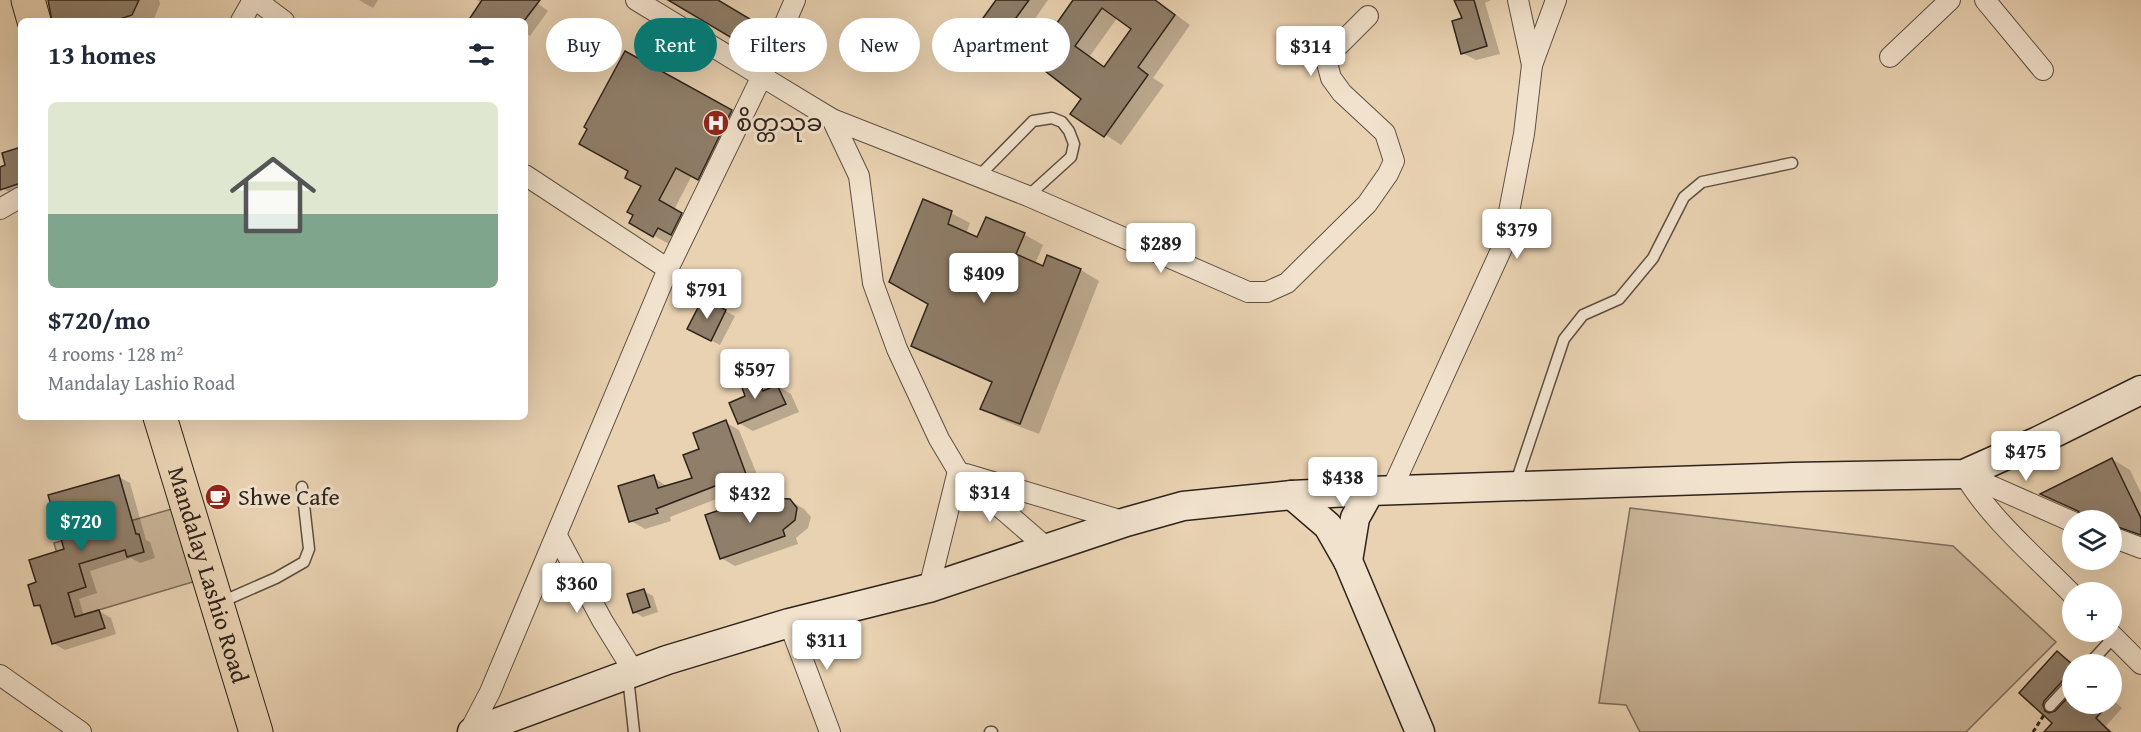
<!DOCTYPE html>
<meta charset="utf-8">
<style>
body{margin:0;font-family:"Gentium Book Plus","Noto Sans Myanmar",serif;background:#f2f2f3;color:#1f2937;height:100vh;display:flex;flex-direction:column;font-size:22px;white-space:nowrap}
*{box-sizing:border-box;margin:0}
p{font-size:20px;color:#747a83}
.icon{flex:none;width:33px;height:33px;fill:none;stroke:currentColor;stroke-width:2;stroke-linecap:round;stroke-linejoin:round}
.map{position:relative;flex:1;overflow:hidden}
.panel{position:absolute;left:18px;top:18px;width:510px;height:402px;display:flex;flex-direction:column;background:#fff;border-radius:9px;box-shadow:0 6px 24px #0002}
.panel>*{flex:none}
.guide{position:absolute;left:546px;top:18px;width:570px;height:54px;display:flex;gap:12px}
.buttons{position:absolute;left:2062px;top:510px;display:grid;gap:12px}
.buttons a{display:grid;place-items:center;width:60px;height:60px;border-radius:50%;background:#fff;box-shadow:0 6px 24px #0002;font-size:30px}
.price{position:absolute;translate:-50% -51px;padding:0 14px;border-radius:6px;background:#fff;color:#222;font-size:20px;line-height:39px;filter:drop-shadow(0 2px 3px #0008)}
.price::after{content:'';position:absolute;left:50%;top:36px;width:18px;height:14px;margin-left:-9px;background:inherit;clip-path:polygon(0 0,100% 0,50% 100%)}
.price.active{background:#0f766e;color:#fff}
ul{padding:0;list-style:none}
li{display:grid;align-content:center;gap:12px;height:318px;padding:0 30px}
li+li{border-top:2px solid #e0e1e3}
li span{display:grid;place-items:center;height:186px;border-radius:9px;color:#555}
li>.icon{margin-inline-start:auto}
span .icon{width:108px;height:108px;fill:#fffc;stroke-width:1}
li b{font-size:26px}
h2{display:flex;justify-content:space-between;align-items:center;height:72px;padding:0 30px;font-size:26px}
.pill{padding:0 21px;border-radius:27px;background:#fff;box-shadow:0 6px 24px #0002;font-size:21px;line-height:54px}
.pill.active{background:#0f766e;color:#fff}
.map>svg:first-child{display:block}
.green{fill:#c9b498;stroke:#7c6c5a;stroke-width:1.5}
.shadow{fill:#0003;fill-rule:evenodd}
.building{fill:#8f7e6a;stroke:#2e231b;stroke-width:1.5;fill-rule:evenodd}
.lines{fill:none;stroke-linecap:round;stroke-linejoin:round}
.lane-casing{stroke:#5d4f41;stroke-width:13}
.street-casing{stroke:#5d4f41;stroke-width:22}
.secondary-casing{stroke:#2e231b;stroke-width:31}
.highway-casing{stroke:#2e231b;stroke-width:35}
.path{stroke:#2e231b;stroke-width:3;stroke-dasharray:4.5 3;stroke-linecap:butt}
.lane{stroke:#f1e2cd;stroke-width:10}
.street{stroke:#f1e2cd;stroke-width:20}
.secondary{stroke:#f1e2cd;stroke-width:28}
.highway{stroke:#e9d2b2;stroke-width:33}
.labels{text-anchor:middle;stroke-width:6;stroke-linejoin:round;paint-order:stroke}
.poi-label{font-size:24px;fill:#2e231b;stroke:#f1e2cd;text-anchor:start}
.street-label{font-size:24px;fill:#2e231b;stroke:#f1e2cd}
</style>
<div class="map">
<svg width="2141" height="732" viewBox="0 0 2141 732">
<rect width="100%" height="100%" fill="#e9d2b2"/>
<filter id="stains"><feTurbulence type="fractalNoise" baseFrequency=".00333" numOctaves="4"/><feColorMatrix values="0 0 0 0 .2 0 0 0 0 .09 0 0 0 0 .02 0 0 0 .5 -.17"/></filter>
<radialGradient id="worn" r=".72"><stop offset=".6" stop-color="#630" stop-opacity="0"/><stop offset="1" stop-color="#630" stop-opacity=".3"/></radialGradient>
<!-- green -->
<g class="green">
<path d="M175 508 196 581 75 617 54 543Z"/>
<path d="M1630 508 1953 546 2056 642 1966 732H1640L1626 705 1599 703Z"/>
</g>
<!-- shadow -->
<g class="shadow">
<path d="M49 0H159L160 4 153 21H54Z"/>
<path d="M359 0H378L373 8Z"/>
<path d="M477 0H533L548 11 530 36 525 33V21H470L481 3Z"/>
<path d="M671 0H716L785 41 774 61Z"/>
<path d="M998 0H1048L1020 40 1006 32Z"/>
<path d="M1075 0H1156L1190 25 1153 78 1164 85 1121 145 1073 113 1083 99 1033 60ZM1117 18 1133 29 1105 67 1090 56Z"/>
<path d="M1455 0H1491L1485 3 1500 54 1476 60 1462 53 1465 19Z"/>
<path d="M732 111 747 120 714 188 692 175 674 210 697 223 669 244 631 223 635 215 629 211Z"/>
<path d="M21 149V195L16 196 2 188 0 168 7 166Z"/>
<path d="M951 213 970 223 966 234 978 239 987 219 1025 235 1043 245 1035 264 1044 268 1081 270 1099 281 1039 434 1000 419 981 408 993 383 931 356 913 345 929 303 891 281Z"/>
<path d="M703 300 735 316 720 345 698 334Z"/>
<path d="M755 374 769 382 771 389 777 386 791 394 799 412 753 431 739 423 731 403 747 397Z"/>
<path d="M725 422 739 430 760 482 670 517 671 521 645 529 631 521 653 477 668 487 694 479 701 450Z"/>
<path d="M2112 459 2130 470 2141 493V537L2135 535 2127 536 2112 531V520H2091L2082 514 2043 494Z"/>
<path d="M119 477 130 483 146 540 150 542 155 558 140 563 131 558 90 571 97 593 79 599 84 616 99 611 111 618 116 634 65 650 53 643 43 610 35 605 38 583 65 550Z"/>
<path d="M770 494 780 500H789L804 509 811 517 808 528 796 538 798 544 735 566 721 558Z"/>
<path d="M644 591 653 596 658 612 643 617 634 612Z"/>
<path d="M2057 652 2075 664H2073V690L2069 695 2071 697 2073 694V704H2112V699L2122 708 2106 726 2113 732H2046L2054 723 2021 693Z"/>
</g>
<!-- building -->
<g class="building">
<path d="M48 0H139L132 15 114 21H52Z"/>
<path d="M482 0H540L524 21H468Z"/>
<path d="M668 0H718L760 25 747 47Z"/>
<path d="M996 0H1029L1005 33 983 18Z"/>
<path d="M1073 0H1155L1175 15 1138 67 1148 75 1104 137 1070 114 1081 99 1031 60ZM1102 8 1131 29 1104 67 1075 46Z"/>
<path d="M1454 0H1474L1487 46 1461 54 1452 21 1462 18Z"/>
<path d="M625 51 732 110 698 180 676 168 659 200 682 213 671 235 658 228 653 237 629 223 633 215 627 212 641 186 625 178 628 171 579 144 587 129 584 127Z"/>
<path d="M21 147V183L0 190V167L5 165 2 153Z"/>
<path d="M923 199 952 211 948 224 977 237 986 217 1025 233 1016 254 1043 266 1047 255 1081 269 1020 424 980 409 992 382 911 346 928 304 889 282Z"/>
<path d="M703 298 726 310 711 341 687 329Z"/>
<path d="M755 372 763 391 777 385 786 404 738 424 729 403 745 396 739 379Z"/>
<path d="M726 420 746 474 656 509 658 513 629 522 618 486 654 475 658 488 692 478 683 455 699 449 693 433Z"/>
<path d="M2112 458 2141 518V535L2112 525V520H2090L2084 518 2078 511 2040 494Z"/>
<path d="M119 475 136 534H139L144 552 127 557 125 550 79 564 86 587 68 593 75 617 99 610 105 628 52 644 40 605 34 606 28 585 36 582 29 560 64 549 48 495Z"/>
<path d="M770 493 772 498 790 499 797 508 795 520 783 530 785 536 720 559 705 515Z"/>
<path d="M644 589 650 607 633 613 627 594Z"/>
<path d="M2057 651 2073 665V674L2067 676 2044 701 2043 705 2045 711 2049 713 2055 711 2073 692V704H2109L2096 718 2110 732H2044L2052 723 2019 693Z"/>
</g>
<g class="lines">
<!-- lane casing -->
<g class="lane-casing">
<g id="lane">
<path d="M978 177 1033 121 1052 118 1062 122 1069 131 1074 144 1071 157 1028 196"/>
<path d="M1515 485 1564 339 1583 315 1619 299 1653 258 1684 197 1702 182 1792 163"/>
<path d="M219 603 276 578 304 562 309 549 302 487"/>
<path d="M2089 664 2114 637"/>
<path d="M628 677 634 732"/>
<path d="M2050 706 2073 681"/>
<path d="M990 732H992"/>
</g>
</g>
<!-- street casing -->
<g class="street-casing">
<g id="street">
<path d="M256 0 284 21"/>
<path d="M636 0 832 119 859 176 873 283 897 349 939 439 958 471 1046 547"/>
<path d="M1518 0 1532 65"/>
<path d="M1985 0 2043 70"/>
<path d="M241 21 253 0"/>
<path d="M1890 57 1950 0"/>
<path d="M832 119 1028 196 1248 292H1267L1287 283 1367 204 1388 174 1394 161 1385 133 1342 93 1331 78 1327 63 1329 55 1368 16"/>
<path d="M525 175 668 269"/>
<path d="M0 209 21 197"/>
<path d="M966 474 1126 522"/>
<path d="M1964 474C1990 519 2037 558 2073 595"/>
<path d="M1964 474 2073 522"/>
<path d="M1391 491 1502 248 1524 134 1532 65 1556 0"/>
<path d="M557 536 602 620 634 672"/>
<path d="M2112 537 2141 548"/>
<path d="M929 588 958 471"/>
<path d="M789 623 830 732"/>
<path d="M2109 632 2141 664"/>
<path d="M0 675 81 732"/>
<path d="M469 732 490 692 668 269 762 76 795 0"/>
</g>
</g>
<!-- secondary casing -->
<g class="secondary-casing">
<g id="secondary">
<path d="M1370 491 1355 518 1348 561 1420 732"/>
<path d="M1292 495 1328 526 1348 561"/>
<path d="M472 732 667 660 789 623 929 588 1126 522 1183 506 1292 495 1370 491 1793 477 1964 474 2038 441 2141 390"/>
</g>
</g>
<!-- highway casing -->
<g class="highway-casing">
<g id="highway">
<path d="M28 0 34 21"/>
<path id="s1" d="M160 417 256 732"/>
</g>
</g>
<!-- path -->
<path class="path" d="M2033 732 2044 715"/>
<!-- lane -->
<use href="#lane" class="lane"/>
<!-- street -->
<use href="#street" class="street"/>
<!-- secondary -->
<use href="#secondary" class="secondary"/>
<!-- highway -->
<use href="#highway" class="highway"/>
</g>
<!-- icons -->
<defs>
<g id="hospital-disc" transform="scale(1.35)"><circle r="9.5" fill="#8f2418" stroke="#f1e2cd"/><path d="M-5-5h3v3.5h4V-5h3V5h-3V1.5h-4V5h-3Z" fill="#fff"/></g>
<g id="cafe-disc" transform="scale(1.35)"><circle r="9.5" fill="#8f2418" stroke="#f1e2cd"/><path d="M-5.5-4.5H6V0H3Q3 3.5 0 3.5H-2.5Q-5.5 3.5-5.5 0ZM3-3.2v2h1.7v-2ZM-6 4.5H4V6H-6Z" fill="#fff"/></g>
</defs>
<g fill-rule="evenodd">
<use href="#hospital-disc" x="716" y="123"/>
<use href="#cafe-disc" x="218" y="497"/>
</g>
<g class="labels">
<!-- poi labels -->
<g class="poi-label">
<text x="736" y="131">စိတ္တသုခ</text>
<text x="238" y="505">Shwe Cafe</text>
</g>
<!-- street labels -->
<g class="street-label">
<text dy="8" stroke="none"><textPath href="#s1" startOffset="165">Mandalay Lashio Road</textPath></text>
</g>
</g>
<rect width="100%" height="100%" filter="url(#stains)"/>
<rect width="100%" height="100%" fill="url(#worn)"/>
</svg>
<div class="buttons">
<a><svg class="icon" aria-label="layers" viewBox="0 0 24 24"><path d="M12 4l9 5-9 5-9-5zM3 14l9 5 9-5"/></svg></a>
<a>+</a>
<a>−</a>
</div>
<b class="price" style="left:1311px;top:77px">$314</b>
<b class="price" style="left:1517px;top:260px">$379</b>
<b class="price" style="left:1161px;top:274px">$289</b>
<b class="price" style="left:984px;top:304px">$409</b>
<b class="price" style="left:707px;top:320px">$791</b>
<b class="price" style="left:755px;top:400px">$597</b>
<b class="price" style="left:2026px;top:482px">$475</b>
<b class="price" style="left:1343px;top:508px">$438</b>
<b class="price" style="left:990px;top:523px">$314</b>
<b class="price" style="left:750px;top:524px">$432</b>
<b class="price active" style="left:81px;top:552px">$720</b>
<b class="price" style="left:577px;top:614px">$360</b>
<b class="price" style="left:827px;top:671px">$311</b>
<div class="guide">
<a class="pill">Buy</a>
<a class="pill active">Rent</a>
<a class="pill">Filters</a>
<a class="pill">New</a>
<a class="pill">Apartment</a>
</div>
<section class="panel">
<h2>13 homes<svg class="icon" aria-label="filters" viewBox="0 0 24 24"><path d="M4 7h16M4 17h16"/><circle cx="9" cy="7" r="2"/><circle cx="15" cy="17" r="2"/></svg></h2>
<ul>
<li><span style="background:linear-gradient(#dfe7d0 60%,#7fa58c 0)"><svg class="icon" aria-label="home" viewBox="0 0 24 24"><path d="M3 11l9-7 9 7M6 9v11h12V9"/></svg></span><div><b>$720/mo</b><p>4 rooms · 128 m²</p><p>Mandalay Lashio Road</p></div></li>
</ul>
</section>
</div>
